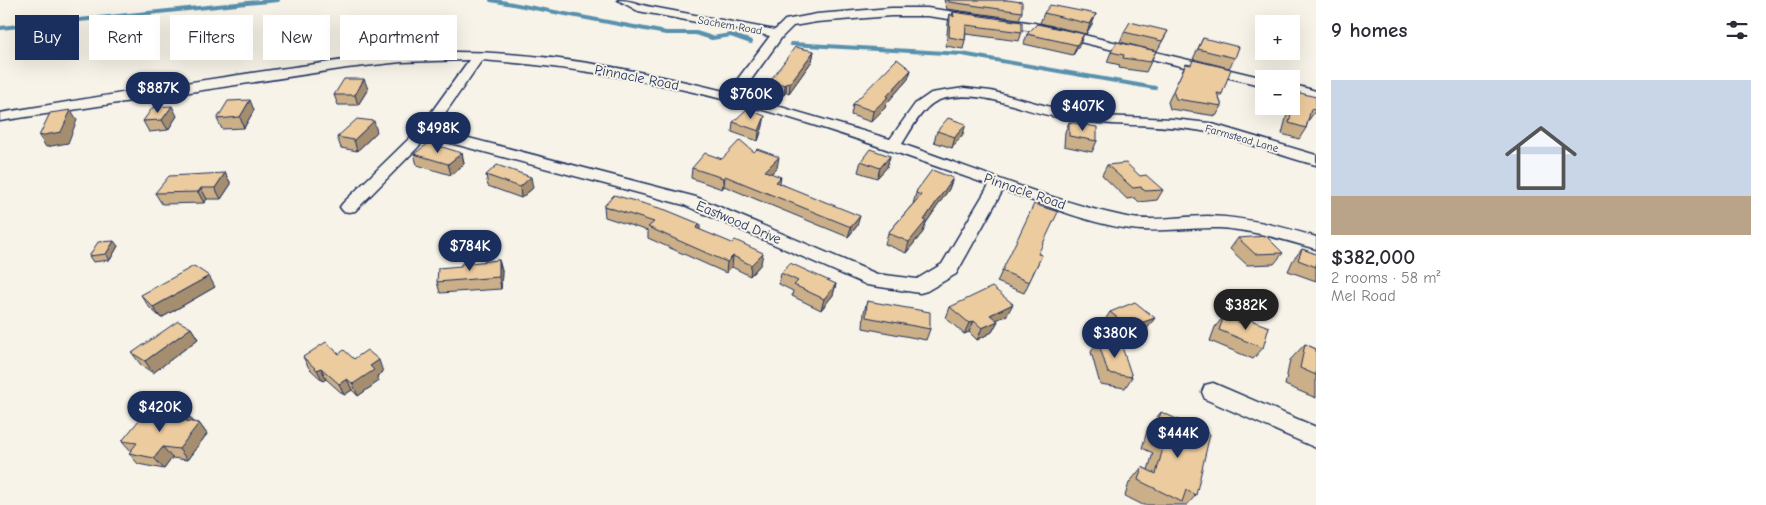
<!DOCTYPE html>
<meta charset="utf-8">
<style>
body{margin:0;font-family:"Comic Neue",sans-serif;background:#f2f2f3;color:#2b2b33;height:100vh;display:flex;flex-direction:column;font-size:19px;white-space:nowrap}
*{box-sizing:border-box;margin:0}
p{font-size:16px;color:#7c7c81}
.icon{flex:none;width:28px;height:28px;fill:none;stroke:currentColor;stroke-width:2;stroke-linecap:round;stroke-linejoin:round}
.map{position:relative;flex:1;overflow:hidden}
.drawer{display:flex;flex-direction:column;background:#fff;width:450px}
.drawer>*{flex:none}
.guide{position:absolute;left:15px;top:15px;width:475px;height:45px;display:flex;gap:10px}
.buttons{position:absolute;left:1255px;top:15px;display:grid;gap:10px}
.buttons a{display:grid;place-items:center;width:45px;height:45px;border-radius:0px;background:#fff;box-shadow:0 5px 20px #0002;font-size:25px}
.price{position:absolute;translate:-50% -42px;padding:0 11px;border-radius:18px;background:#1b2f5e;color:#fff;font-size:16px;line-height:32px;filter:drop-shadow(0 1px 2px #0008)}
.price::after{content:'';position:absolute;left:50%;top:30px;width:15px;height:11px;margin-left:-8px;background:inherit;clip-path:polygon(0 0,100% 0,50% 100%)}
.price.on{background:#222;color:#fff}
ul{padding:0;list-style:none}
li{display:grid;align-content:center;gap:10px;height:265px;padding:0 15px}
li span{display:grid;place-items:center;height:155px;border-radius:0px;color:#555}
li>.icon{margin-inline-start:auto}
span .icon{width:90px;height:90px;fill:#fffc;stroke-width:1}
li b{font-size:21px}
h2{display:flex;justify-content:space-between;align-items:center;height:60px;padding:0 15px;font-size:21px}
.pill{padding:0 18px;border-radius:0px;background:#fff;box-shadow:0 5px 20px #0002;font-size:18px;line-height:45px}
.pill.on{background:#1b2f5e;color:#fff}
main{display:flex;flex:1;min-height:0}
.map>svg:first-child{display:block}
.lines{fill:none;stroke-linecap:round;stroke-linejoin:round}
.stream{stroke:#5990ad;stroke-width:4}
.street-casing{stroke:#1b2f5e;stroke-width:3}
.street{fill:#f7f3e8;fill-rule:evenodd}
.wall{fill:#cbaf88;stroke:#1b2f5e}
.shaded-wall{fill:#a58e6f;stroke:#1b2f5e}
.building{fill:#eccb9e;stroke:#1b2f5e}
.labels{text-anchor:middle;stroke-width:4;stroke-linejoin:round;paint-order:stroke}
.far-street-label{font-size:11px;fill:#1b2f5e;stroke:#f7f3e8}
.street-label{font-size:14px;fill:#1b2f5e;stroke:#f7f3e8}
</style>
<main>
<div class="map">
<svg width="1316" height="505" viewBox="0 0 1316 505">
<rect width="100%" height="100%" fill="#f7f3e8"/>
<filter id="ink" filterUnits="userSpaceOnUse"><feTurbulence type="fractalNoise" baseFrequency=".02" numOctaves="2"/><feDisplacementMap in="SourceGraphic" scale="10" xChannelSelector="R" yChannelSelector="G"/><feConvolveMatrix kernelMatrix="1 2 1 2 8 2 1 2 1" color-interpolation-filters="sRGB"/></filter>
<g filter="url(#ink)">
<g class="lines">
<!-- stream -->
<g class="stream">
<path d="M491 0 666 33H696L712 38 731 35 751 42"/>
<path d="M0 28 278 0"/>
<path d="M791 44 962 54 1155 88"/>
</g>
<!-- street casing -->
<g class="street-casing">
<g id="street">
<path d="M618 0C633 0 638 5 652 7L775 30 785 20 817 14 891 8H927L1034 23 1268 79H1264V86L1034 31 927 16H891L817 22 793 26 782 37 740 95 890 139 915 104 931 93 964 88 991 91 1058 109 1102 116 1173 119 1209 123 1316 155V165C1279 156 1244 140 1207 132 1158 122 1106 128 1057 117 1019 110 981 89 942 99 923 104 912 129 902 144 973 168 1049 200 1122 216 1150 223 1180 216 1208 216 1245 217 1281 226 1316 237V249C1284 240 1253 230 1219 228 1189 227 1160 233 1131 229 1089 224 1043 204 1003 190L956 274 927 291 920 293 867 285 684 205 428 137 355 211 349 212 343 211 340 207 343 203 420 128 469 60 401 62 347 68 0 121V113C91 98 181 83 272 70 333 62 394 51 456 52 548 52 639 70 728 92L770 36 638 11ZM482 60C534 64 585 70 636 80 757 102 873 144 989 185L942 264 917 279 877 274 696 197 434 129Z"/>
<path d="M1291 84 1316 91V100L1291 93Z"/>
<path d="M1213 383 1316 427V448L1205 399 1202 392 1205 385Z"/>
</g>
</g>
<!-- street -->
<use href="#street" class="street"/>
</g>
<!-- wall -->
<g class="wall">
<path d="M944 0H1007L1022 12 1019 19 947 9Z"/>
<path d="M953 12 1022 32 1019 41 966 34 965 40 963 49 946 46 948 23 950 14 952 15Z"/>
<path d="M1044 13 1096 14 1092 24 1086 34 1040 23Z"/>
<path d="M1168 31 1157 51 1120 42 1124 32Z"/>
<path d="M1027 34 1080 44 1073 55 1024 44Z"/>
<path d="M1203 38 1235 58 1229 68 1193 59Z"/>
<path d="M814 51 812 61 789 93 786 92 784 95 768 91 770 81Z"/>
<path d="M1156 51 1146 72 1119 68 1120 65 1107 62 1111 52Z"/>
<path d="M1186 64 1222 94 1219 98 1222 106 1216 116 1170 109 1168 102Z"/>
<path d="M911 70 908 79 886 104 885 108 871 122 851 115 853 104Z"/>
<path d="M368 89 358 105H338L334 95Z"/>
<path d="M1296 92 1316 110 1308 121 1306 128 1299 139 1282 134 1289 106H1291V100Z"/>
<path d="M254 110 244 128 222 129 217 119Z"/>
<path d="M177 116 168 130 149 132 143 121Z"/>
<path d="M733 122 763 126 758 141 732 132Z"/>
<path d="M1069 122 1097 141 1092 152 1064 146 1065 132Z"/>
<path d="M937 131 963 134 952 148 934 142Z"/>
<path d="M377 132 357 151 341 148 337 137Z"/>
<path d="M754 152 777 168 771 173 780 183 857 226 848 237 724 186 722 189 691 178 692 168Z"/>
<path d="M462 153 464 164 451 175 417 165 414 154Z"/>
<path d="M890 156 887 167 877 178 858 172 861 161Z"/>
<path d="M1107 165 1140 176 1163 190 1157 200 1139 202 1135 198 1127 199 1102 175Z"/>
<path d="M225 173 231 184 221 199H207L204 203 162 204 155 193Z"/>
<path d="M486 175 533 188 521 198 488 186Z"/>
<path d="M953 178 949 189 926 223 923 232 906 253 885 244 888 233 913 204 917 190Z"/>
<path d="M604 206 700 230 761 264 750 276 732 267 726 273 648 238V231L605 217Z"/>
<path d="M1238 238 1283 253 1274 264 1247 265 1230 249Z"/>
<path d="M118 246 110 260 93 262 89 256Z"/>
<path d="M1302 249 1316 254V281L1288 271 1293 260Z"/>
<path d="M1038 254 1042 255 1024 293 997 282 1002 271Z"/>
<path d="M499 260 502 271 501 289 440 293 437 282 461 266Z"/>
<path d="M781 273 836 284 833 295 821 310 792 296 793 291 779 284Z"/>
<path d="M215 287 161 318 149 307 141 295Z"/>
<path d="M867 301 930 329 926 340 863 328 864 312Z"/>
<path d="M950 307 1007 315 996 320 998 321 992 332 977 340 969 332 964 334 946 318Z"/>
<path d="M1110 312 1147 329 1122 339 1103 323Z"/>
<path d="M1224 316 1244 324 1248 319 1263 348 1253 359 1210 341 1215 327Z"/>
<path d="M191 328 198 339 153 373 141 365 132 353Z"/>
<path d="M1098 341 1132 377 1125 388 1100 384 1091 352Z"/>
<path d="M1305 344 1316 349V398L1285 385 1290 360Z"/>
<path d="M339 354 354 359 383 372 377 376 379 381 358 396 352 390 344 395 326 379 323 381 309 368 303 357Z"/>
<path d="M1161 412 1196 495 1187 505H1143L1125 496 1129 483 1142 467 1148 470 1153 453 1142 448 1148 428Z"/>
<path d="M155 416H189L194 422 199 423 207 434 187 460 172 458 164 469 138 464 129 453 131 451 122 441Z"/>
</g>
<!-- shaded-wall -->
<g class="shaded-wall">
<path d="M1096 14 1092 24 1086 34 1090 24Z"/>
<path d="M1084 34 1080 44 1073 55 1077 45Z"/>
<path d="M814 51 812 61 789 93 790 83Z"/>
<path d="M911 70 908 79 886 104 885 108 871 122 873 111Z"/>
<path d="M364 79 368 89 358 105 355 95Z"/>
<path d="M787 82 786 92 784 95 785 85Z"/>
<path d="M250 100 254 110 244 128 240 117Z"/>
<path d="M172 106 177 116 168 130 162 120Z"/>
<path d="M71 110 77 120 68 143 46 147 39 136Z"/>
<path d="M765 116 763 126 758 141 759 131Z"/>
<path d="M374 121 377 132 357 151 354 140Z"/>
<path d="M966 124 963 134 952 148 955 137Z"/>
<path d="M462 153 464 164 451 175 448 164Z"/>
<path d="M890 156 887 167 877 178 880 168Z"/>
<path d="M779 157 777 168 763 181 765 171Z"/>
<path d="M225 173 231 184 221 199 215 188Z"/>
<path d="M725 176 724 186 722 189 723 178Z"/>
<path d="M531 177 533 188 521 198 520 187Z"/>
<path d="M781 177 779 187 776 182Z"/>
<path d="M953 178 949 189 926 223 923 232 906 253 909 242Z"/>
<path d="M201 188 207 199 204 203 198 192Z"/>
<path d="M860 216 857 226 848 237 851 227Z"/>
<path d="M700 224V235L696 228Z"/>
<path d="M114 241 118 246 110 260 106 254Z"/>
<path d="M763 253 761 264 750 276 751 265Z"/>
<path d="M733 256 732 267 726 273 727 262Z"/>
<path d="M499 260 502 271 501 289 499 277Z"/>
<path d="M209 276 215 287 161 318 153 307Z"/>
<path d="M836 284 833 295 821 310 824 299Z"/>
<path d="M1013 304 1007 315 984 326 990 315Z"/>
<path d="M1155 318 1147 329 1122 339 1129 327Z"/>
<path d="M974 321 969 332 964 334 969 323Z"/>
<path d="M998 321 992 332 977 340 982 328Z"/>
<path d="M191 328 198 339 153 373 145 361Z"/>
<path d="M379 360 383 372 377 376 379 381 358 396 353 384 370 366Z"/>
<path d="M321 368 326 379 323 381 317 370Z"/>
<path d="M347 379 352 390 344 395 339 384Z"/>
<path d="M189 416 196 426 199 423 207 434 187 460 179 449 186 421Z"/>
<path d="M163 447 172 458 164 469 154 458Z"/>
</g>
<!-- building -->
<g class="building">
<path d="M948 0H1007L1022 2V12L949 2Z"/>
<path d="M1050 5 1096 14 1090 24 1044 13Z"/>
<path d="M953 12 1022 22V32L966 25 965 40 949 37 950 14 954 17Z"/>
<path d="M1130 22 1168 31 1162 41 1124 32Z"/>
<path d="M1037 24 1084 34 1077 45 1027 34Z"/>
<path d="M1203 38 1239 47 1235 58 1198 49Z"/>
<path d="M1117 42 1156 51 1150 62 1123 58 1124 55 1111 52Z"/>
<path d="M795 47 814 51 790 83 787 82 785 85 770 81Z"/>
<path d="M897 59 911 70 886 97H888L873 111 853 104Z"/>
<path d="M1193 60 1231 69 1222 94 1217 93 1222 106 1176 99 1173 91 1186 64 1191 65Z"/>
<path d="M344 79H364L355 95H334Z"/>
<path d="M1296 92 1316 97V110L1311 109 1306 128 1289 123Z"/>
<path d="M250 100 240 117 217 119 228 101Z"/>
<path d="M172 106 162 120 143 121 153 107Z"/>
<path d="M747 109 765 116 759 131 733 122Z"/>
<path d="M71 110 61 132 39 136 50 113Z"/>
<path d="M948 118 966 124 955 137 937 131Z"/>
<path d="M357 119 374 121 354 140 337 137Z"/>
<path d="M1069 122 1097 127V141L1069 136Z"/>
<path d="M740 140 754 152 757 149 779 157 765 171 781 177 776 182 860 216 851 227 725 176 723 178 692 168 705 153 722 159Z"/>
<path d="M429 143 462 153 448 164 414 154Z"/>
<path d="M870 149 890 156 880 168 861 161Z"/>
<path d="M1126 163 1140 176 1146 175 1163 190 1145 191 1141 187 1133 188 1107 165Z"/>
<path d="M497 165 531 177 520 187 486 175Z"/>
<path d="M932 170 953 178 924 220 926 221 909 242 888 233 921 195 916 193 917 190Z"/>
<path d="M225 173 215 188H201L198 192 155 193 169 176Z"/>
<path d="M614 195 666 210 700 224 696 228 732 243 735 240 763 253 751 265 733 256 727 262 648 227 654 222 604 206Z"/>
<path d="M1034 204 1058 212 1038 254 1042 255 1029 282 1002 271Z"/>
<path d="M1266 236 1283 253 1255 254 1238 238Z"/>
<path d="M114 241 106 254 89 256 98 242Z"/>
<path d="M1302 249 1316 254V267L1298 260Z"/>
<path d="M499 260V277L437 282 438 268 461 266V264Z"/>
<path d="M790 263 836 284 824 299 794 285 798 281 781 273Z"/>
<path d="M194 266 209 276 153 307 141 295Z"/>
<path d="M992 287 1013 304 990 315 998 321 982 328 974 321 969 323 950 307Z"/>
<path d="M867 301 930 312V329L866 317Z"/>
<path d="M1135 302 1155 318 1129 327 1110 312Z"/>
<path d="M1224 316 1246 325 1248 319 1269 327 1263 348 1219 330Z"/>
<path d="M178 321 191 328 145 361 132 353Z"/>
<path d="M1098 341 1121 344 1132 377 1108 373Z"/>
<path d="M326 342 339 354 344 350 354 359 367 350 379 360 370 366 374 370 353 384 347 379 339 384 321 368 317 370 303 357Z"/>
<path d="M1305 344 1316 349V375L1300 368Z"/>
<path d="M159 411 189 416 186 421 199 423 179 449 163 447 154 458 129 453 137 443 122 441 144 414 155 416Z"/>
<path d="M1161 412 1210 434 1196 495 1186 490 1182 502 1138 480 1142 467 1156 474 1166 437 1155 432Z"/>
</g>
</g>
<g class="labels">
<!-- far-street labels -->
<g class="far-street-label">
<text transform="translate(730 25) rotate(10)" y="4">Sachem Road</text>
<text transform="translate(1242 138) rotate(16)" y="4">Farmstead Lane</text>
</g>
<!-- street labels -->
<g class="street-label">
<text transform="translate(637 77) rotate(11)" y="5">Pinnacle Road</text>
<text transform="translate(1025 191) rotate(19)" y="5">Pinnacle Road</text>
<text transform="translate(739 222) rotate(23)" y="5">Eastwood Drive</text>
</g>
</g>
</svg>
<div class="buttons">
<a>+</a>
<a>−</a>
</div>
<b class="price" style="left:158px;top:114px">$887K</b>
<b class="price" style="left:751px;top:120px">$760K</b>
<b class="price" style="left:1083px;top:132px">$407K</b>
<b class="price" style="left:438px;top:154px">$498K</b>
<b class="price" style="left:470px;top:272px">$784K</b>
<b class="price on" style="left:1246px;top:331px">$382K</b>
<b class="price" style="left:1115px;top:359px">$380K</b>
<b class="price" style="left:160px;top:433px">$420K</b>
<b class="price" style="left:1178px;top:459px">$444K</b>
<div class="guide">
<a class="pill on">Buy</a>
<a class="pill">Rent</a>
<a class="pill">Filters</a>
<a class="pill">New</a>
<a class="pill">Apartment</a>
</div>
</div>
<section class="drawer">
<h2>9 homes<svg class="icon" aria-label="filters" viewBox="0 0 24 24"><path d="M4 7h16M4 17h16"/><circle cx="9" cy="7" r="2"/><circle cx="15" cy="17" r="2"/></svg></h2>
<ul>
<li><span style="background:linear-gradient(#c9d6e8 75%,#b9a48a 0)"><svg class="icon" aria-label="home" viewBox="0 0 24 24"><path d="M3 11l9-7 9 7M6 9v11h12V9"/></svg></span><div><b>$382,000</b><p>2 rooms · 58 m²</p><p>Mel Road</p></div></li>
</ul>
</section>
</main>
